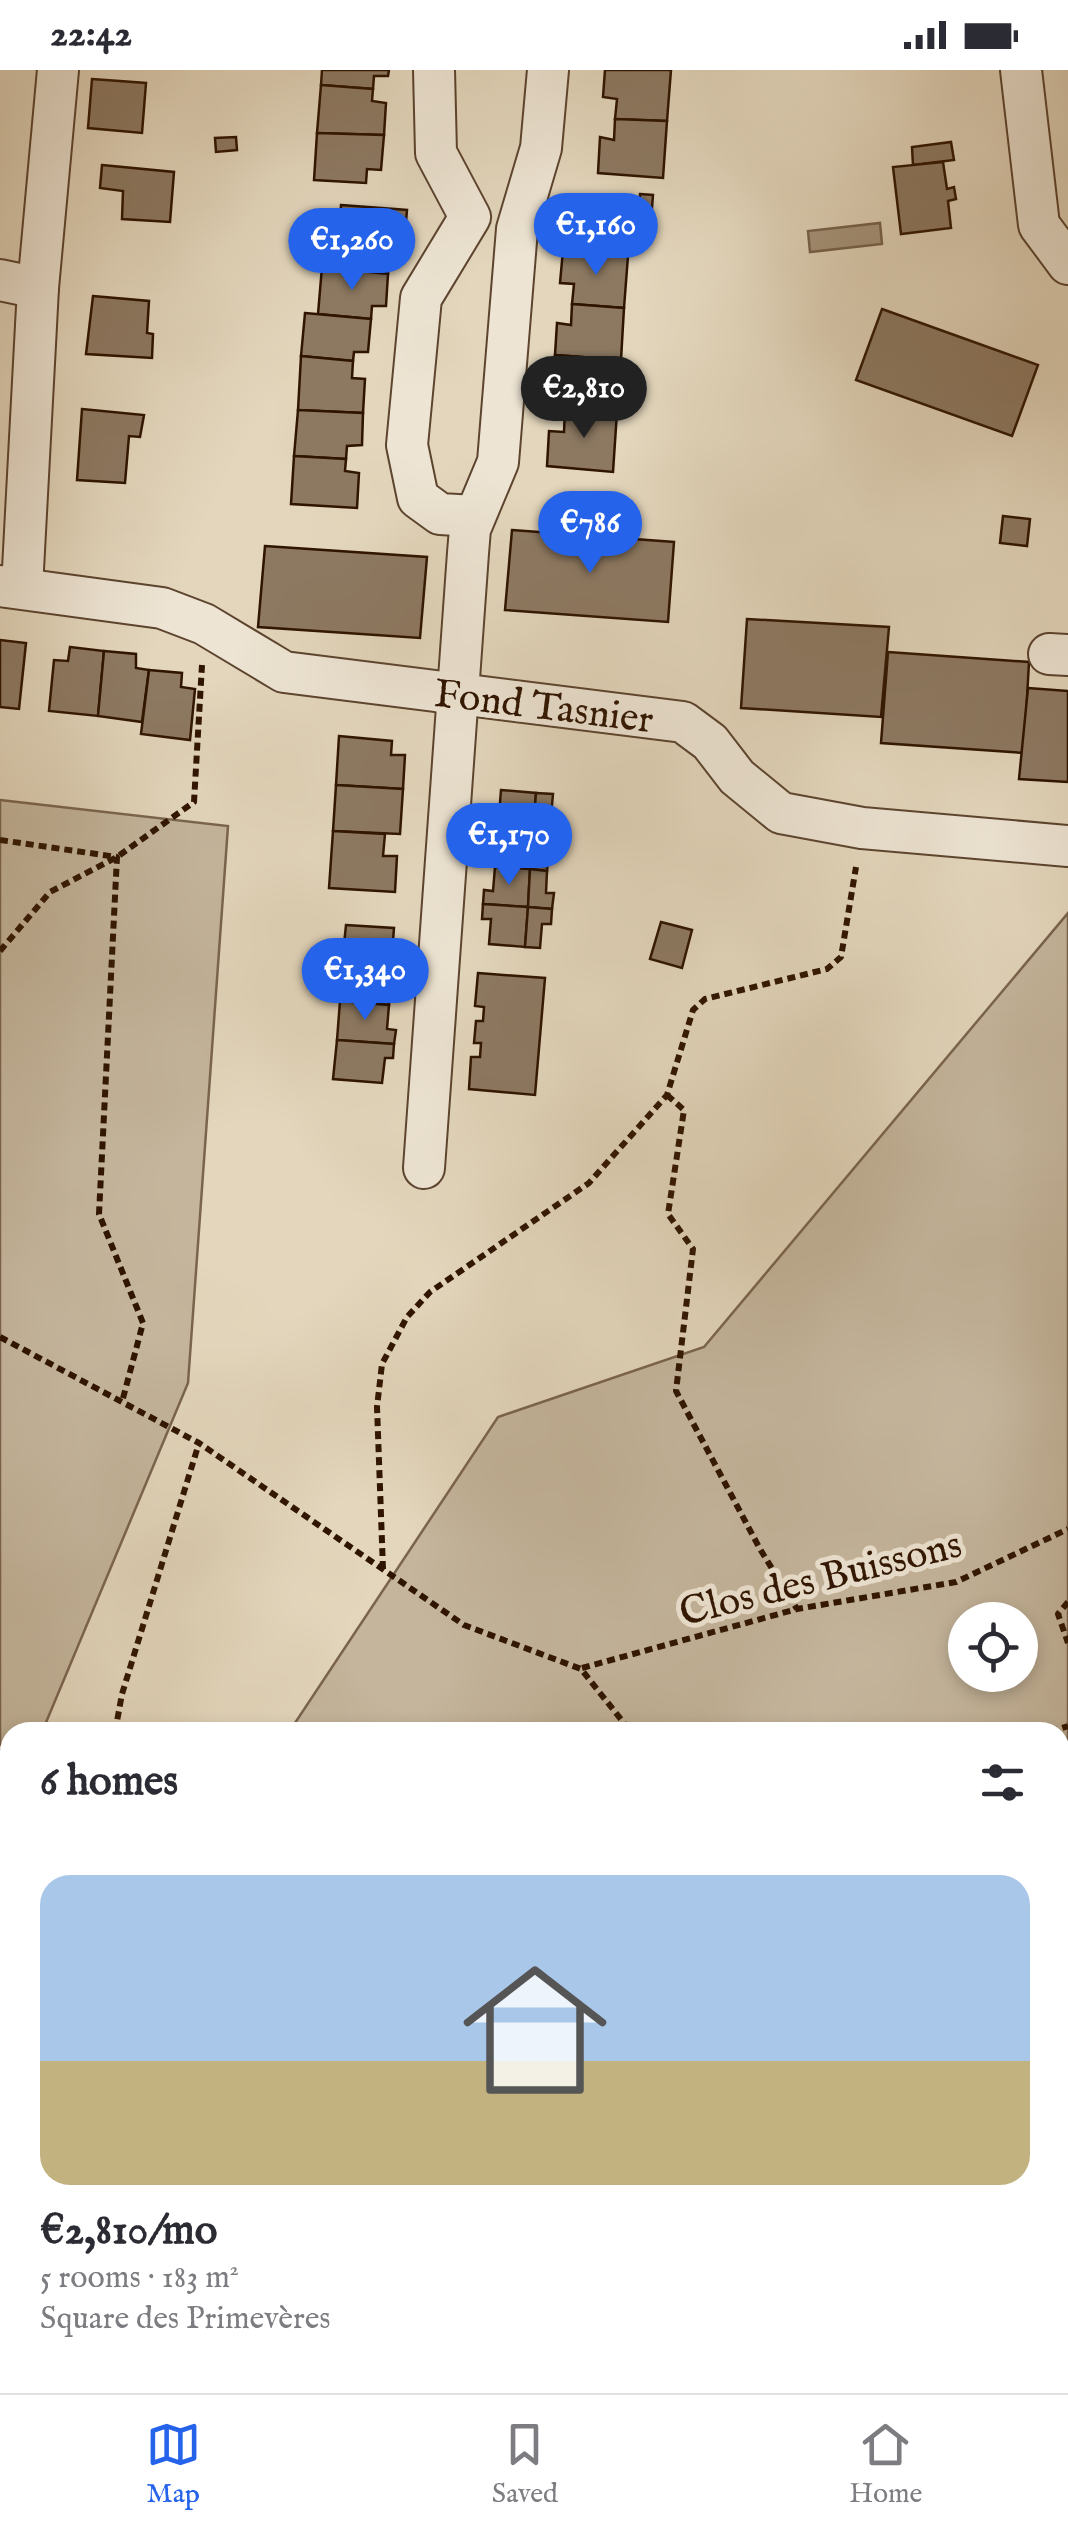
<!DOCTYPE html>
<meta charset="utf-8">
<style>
body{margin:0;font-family:"IM FELL English",serif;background:#f2f2f3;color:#2b2b33;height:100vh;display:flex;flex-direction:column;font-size:38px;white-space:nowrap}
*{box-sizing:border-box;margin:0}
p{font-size:32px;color:#7c7c81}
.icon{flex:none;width:55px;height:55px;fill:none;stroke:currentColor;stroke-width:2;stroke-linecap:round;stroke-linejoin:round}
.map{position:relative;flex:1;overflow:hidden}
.details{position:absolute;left:0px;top:1652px;width:1070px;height:672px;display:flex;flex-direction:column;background:#fff;border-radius:30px 30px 0 0;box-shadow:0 5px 15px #0003}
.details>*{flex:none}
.tools{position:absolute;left:948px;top:1532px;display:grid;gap:20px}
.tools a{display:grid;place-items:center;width:90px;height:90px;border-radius:50%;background:#fff;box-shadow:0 5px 15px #0003;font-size:50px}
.price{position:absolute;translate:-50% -85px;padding:0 22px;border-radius:35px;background:#2563eb;color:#fff;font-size:32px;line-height:65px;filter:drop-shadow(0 2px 5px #0008)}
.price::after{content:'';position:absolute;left:50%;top:60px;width:30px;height:22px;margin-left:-15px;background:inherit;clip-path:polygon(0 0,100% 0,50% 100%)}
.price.active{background:#222;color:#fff}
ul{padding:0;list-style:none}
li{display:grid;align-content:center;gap:20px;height:530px;padding:0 40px}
li span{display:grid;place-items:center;height:310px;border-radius:30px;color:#555}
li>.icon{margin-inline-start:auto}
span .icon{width:180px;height:180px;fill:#fffc;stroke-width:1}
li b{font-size:42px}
h2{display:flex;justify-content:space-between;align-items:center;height:120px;padding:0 40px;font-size:42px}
.status{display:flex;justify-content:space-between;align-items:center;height:70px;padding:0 50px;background:#fff;direction:ltr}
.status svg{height:28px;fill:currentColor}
.tabs{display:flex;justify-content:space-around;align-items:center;height:140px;border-top:2px solid #e1e1e2;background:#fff;font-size:28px;color:#7c7c81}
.tabs a{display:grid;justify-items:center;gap:5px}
.tabs .active{color:#2563eb}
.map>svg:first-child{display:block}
.green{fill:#c4b59c;stroke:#7a644e;stroke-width:2.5;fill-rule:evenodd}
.water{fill:#a6947c;stroke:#76614a;stroke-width:2.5}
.building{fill:#8d7962;stroke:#2f1400;stroke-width:2.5}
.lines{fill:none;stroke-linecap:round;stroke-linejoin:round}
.minor-casing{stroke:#5c442f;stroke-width:44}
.path{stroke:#2f1400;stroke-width:6;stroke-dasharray:8 5;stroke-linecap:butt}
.minor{stroke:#ede4d3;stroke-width:40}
.labels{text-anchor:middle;stroke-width:10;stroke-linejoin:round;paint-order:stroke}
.street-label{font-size:40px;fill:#2f1400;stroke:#ede4d3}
</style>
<div class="status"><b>22:42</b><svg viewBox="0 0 49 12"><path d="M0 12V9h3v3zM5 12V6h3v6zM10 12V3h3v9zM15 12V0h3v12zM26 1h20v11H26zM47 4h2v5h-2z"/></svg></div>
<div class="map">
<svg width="1068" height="2323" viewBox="0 0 1068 2323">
<rect width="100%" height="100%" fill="#e3d6bc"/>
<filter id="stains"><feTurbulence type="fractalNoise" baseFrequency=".002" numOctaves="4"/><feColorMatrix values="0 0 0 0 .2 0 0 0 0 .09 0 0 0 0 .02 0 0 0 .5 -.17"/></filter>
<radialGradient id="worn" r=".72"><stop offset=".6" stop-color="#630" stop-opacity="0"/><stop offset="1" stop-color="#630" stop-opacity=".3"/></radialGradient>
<!-- green -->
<g class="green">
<path d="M0 730 228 756 188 1313 42 1662H10V1673L0 1675Z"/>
<path d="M1068 843V1713H1060V1662H289L498 1347 704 1277ZM965 1550H1020V1605H965Z"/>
</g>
<!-- water -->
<path class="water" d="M880 153 882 174 810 182 808 161Z"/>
<!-- building -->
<g class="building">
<path d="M322 0H389L388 6H374L373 19 321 15Z"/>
<path d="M605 0H671L667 51 615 49 617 29 603 27Z"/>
<path d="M92 9 146 13 142 63 88 58Z"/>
<path d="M321 15 373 19 372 31 386 33 384 65 317 63Z"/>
<path d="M615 49 667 51 663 108 598 103 600 67 614 70Z"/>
<path d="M317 63 384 65 381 100 367 99 366 113 314 110Z"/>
<path d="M236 67 237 80 216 82 215 68Z"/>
<path d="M951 72 954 90 913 95 912 77Z"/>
<path d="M943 92 947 119 954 117 956 129 948 131 951 158 901 164 893 97Z"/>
<path d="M102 95 174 102 170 152 122 149 123 121 100 118Z"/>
<path d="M640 124 653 125 650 164 630 162 632 137 639 139Z"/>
<path d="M581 131 632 137 628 186 563 180 565 144 579 146Z"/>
<path d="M341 135 407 140 404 175 391 174 388 204 337 198Z"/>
<path d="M563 180 628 186 624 238 572 234 574 214 560 213Z"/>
<path d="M322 197 388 204 386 236H372L371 249 318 244Z"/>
<path d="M93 226 149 231 147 263 153 264 152 288 86 284Z"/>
<path d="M572 234 624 238 621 290 555 285 557 253 571 255Z"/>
<path d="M882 239 1038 295 1012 366 856 310Z"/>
<path d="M305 243 371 249 368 282H354L353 291 301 286Z"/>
<path d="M555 285 621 290 617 342 565 339 567 323 552 321Z"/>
<path d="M301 286 353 291 352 308 365 309 363 343 298 340Z"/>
<path d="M82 339 144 345 140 367 129 366 125 413 77 410Z"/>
<path d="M565 339 617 342 613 402 547 396 549 361 564 362Z"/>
<path d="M298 340 363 343 362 375 347 376 346 389 294 386Z"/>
<path d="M294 386 346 389 345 401 359 403 357 438 291 434Z"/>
<path d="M1003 446 1030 449 1027 476 1000 473Z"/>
<path d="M512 460 674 472 668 552 505 540Z"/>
<path d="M265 476 427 487 420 568 258 557Z"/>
<path d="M747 549 889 557 881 647 741 638Z"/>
<path d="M0 570 26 573 19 639 0 637Z"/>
<path d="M70 577 104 581 98 646 49 641 54 590 68 591Z"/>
<path d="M104 581 136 584V598L149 600 142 652 98 646Z"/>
<path d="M888 582 1029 592 1024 683 881 673Z"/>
<path d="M149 600 182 603 181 617 195 619 190 670 141 664Z"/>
<path d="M1028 618 1068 621V712L1019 709Z"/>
<path d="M339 666 392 671 391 685H405L403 719 336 715Z"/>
<path d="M336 715 403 719 400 764 333 761Z"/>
<path d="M501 720 536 723 533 761 489 758 490 744 499 745Z"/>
<path d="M536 723 553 724 551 747H559L558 764 533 761Z"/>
<path d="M489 758 533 761 530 799 495 797 497 773 488 772Z"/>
<path d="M333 761 385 764 383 786H397L395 822 329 818Z"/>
<path d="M533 761 558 764 557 779 549 778 547 801 530 799Z"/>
<path d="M495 797 530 799 528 837 483 834 484 820 493 821Z"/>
<path d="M530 799 547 801 546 823H554L552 839 528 837Z"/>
<path d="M483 834 528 837 525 877 489 874 491 849H482Z"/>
<path d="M528 837 552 839 551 854H542L540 878 525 877Z"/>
<path d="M661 852 692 860 682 898 650 889Z"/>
<path d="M346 855 394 858 392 884H401V898L342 894Z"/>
<path d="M342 894 401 898 399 912H390L389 935 340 931Z"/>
<path d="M478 903 545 908 535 1025 469 1019 471 987H480L481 973H474L476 951H483L484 937 475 936Z"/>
<path d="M340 931 389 935 387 959 396 960 394 974 337 970Z"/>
<path d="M337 970 394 974 393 988H385L382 1013 333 1009Z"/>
<path d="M2 1893 10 1903V1934L5 1938 10 1944 0 1951Z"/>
<path d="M1060 2155 1068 2157 1064 2188 1060 2187Z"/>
<path d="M677 2315H714L713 2323H647L648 2319 677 2322Z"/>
<path d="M714 2315H747L746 2323H713Z"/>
</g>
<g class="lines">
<!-- minor casing -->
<g class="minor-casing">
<g id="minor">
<path d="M434 0 436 83 470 147 421 228 407 375 418 428 440 444 475 446"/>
<path d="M1021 0 1039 155 1068 194"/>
<path d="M0 210 38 218 22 518"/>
<path d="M38 218 58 0"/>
<path d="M0 516 162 538 204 554 284 602 683 652 710 672 737 707 781 743 862 758 1068 776"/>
<path d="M1049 584 1068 585"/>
<path d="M424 1098 468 483 470 459 498 392 517 159 541 78 548 0"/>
<path d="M0 1775 10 1774"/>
<path d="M0 1972 10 1966"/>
<path d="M0 2049 10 2060"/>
<path d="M0 2251 10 2250"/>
<path d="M35 2323 37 2315"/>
<path d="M602 2323 603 2315"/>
</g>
</g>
<!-- path -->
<g class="path">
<path d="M0 770 117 787 99 1144 143 1253 122 1332"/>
<path d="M0 881 50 822 117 787 194 732 202 595"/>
<path d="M667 1025 684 1040 668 1144 693 1179 676 1321 760 1479 797 1539"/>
<path d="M0 1267 199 1373 464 1555 581 1599 631 1662"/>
<path d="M383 1499 377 1337 382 1294 407 1247 430 1222 589 1113 667 1025 693 940 705 929 827 899 841 887 856 797"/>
<path d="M1068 1532 1058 1544 1068 1573"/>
<path d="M582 1598 797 1539 956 1512 1068 1459"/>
<path d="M115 1662 122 1624 199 1373"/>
<path d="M1050 1662 1068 1656"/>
</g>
<!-- minor -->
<use href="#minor" class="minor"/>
</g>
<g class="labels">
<!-- street labels -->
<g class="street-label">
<text transform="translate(544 635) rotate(7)" y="14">Fond Tasnier</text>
<text transform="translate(820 1507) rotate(-14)" y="14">Clos des Buissons</text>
</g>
</g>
<rect width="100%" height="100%" filter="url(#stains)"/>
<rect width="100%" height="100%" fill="url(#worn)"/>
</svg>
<div class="tools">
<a><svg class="icon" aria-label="locate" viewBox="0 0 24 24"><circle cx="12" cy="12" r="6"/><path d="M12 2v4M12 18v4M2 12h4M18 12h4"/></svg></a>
</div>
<b class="price" style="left:596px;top:208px">€1,160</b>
<b class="price" style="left:352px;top:223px">€1,260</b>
<b class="price active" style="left:584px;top:371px">€2,810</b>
<b class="price" style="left:590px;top:506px">€786</b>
<b class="price" style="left:509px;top:818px">€1,170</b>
<b class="price" style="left:365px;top:953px">€1,340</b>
<section class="details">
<h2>6 homes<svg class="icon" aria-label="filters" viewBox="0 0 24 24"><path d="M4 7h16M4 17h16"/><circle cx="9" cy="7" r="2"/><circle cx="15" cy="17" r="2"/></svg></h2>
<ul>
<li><span style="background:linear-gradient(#a9c7e8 60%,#c2b280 0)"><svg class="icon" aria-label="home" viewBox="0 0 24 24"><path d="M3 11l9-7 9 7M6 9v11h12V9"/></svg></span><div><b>€2,810/mo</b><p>5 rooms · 183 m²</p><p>Square des Primevères</p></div></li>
</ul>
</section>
</div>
<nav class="tabs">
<a class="active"><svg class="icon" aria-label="map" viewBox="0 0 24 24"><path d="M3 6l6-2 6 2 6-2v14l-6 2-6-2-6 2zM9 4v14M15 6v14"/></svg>Map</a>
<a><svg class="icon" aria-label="saved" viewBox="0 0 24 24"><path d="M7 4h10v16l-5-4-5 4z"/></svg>Saved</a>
<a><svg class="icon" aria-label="home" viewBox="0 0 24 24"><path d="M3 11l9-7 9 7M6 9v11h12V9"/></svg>Home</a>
</nav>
